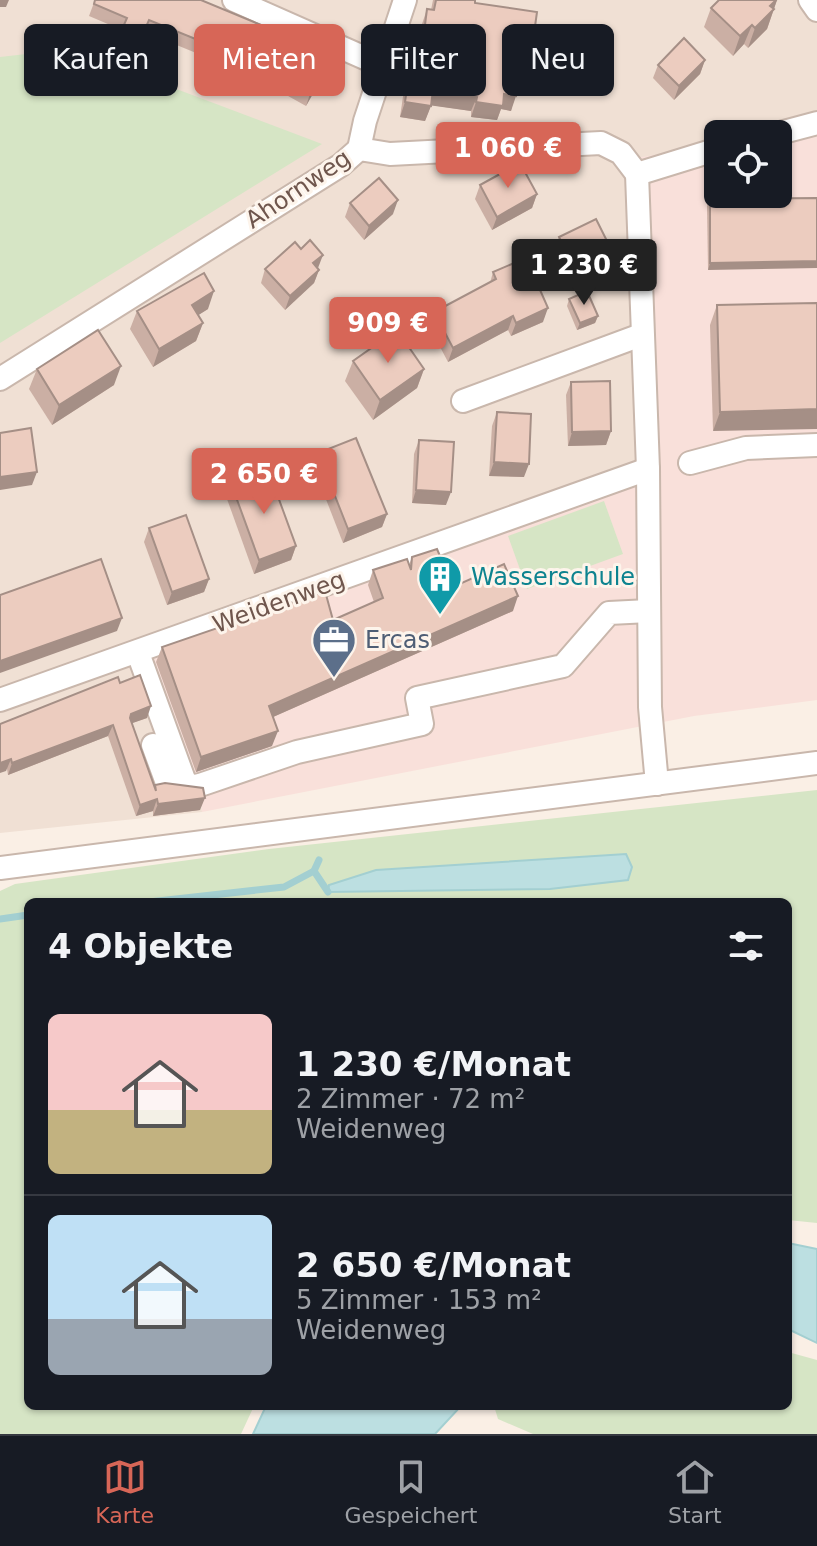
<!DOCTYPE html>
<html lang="de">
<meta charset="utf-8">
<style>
body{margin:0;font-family:"DejaVu Sans",sans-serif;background:#242831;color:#f1f3f6;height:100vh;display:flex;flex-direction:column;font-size:30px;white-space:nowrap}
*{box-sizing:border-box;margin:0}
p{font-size:26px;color:#9ea1a6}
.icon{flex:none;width:44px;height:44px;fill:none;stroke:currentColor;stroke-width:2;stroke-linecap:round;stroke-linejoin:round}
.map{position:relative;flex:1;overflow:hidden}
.details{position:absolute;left:24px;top:898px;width:768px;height:512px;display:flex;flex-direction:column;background:#171b24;border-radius:12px;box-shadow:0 2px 6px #0004}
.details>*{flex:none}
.hud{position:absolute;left:24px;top:24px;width:770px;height:72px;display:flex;gap:16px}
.controls{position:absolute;left:704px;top:120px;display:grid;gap:16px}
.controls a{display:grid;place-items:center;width:88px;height:88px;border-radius:12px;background:#171b24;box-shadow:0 2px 6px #0004;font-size:40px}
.price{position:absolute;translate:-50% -68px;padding:0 18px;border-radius:8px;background:#d76657;color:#fff;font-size:26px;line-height:52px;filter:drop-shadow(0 2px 4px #0008)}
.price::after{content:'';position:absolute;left:50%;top:48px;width:24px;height:18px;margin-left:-12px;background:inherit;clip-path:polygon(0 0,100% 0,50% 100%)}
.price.active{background:#222;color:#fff}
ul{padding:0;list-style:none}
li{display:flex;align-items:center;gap:24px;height:200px;padding:0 24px}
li+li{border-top:2px solid #363941}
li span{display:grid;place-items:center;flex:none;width:224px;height:160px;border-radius:12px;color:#555}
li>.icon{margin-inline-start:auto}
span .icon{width:96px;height:96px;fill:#fffc;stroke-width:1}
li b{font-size:34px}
h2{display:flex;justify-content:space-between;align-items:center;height:96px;padding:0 24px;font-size:34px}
.tag{padding:0 28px;border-radius:12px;background:#171b24;box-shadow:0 2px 6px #0004;font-size:28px;line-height:72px}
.tag.active{background:#d76657;color:#fff}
.tab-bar{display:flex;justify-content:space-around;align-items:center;height:112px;border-top:2px solid #363941;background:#171b24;font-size:22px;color:#9ea1a6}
.tab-bar a{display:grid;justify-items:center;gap:4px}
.tab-bar .active{color:#d76657}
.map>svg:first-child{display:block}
.residential{fill:#f0e0d4}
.commercial{fill:#f9e0da}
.green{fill:#d6e5c5}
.water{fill:#bcdfe1;stroke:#a3cfd1;stroke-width:2}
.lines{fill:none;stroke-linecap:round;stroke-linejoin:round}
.stream{stroke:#a3cfd1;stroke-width:7}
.minor-casing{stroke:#c9b7ac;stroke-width:26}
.minor{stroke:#fff;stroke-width:22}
.wall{fill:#cbafa4}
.shaded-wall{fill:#a58f86}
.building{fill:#ecccbf;stroke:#a58f86;stroke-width:2}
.labels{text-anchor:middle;stroke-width:6;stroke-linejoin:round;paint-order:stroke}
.street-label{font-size:24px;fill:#6f564d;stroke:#fdf4eb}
.culture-label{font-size:24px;fill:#0d838f;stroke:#fdf4eb;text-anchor:start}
.service-label{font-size:24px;fill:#4e5e75;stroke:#fdf4eb;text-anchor:start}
</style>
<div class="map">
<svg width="817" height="1434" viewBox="0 0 817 1434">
<rect width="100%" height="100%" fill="#faefe5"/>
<!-- residential -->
<path class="residential" d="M0 0H817V128L778 134H718V144L641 480 200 789 202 812 0 833Z"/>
<!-- commercial -->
<path class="commercial" d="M817 128V700L694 716 202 812 200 789 146 660 641 480 631 159 718 144V194H778V135Z"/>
<!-- green -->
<g class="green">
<path d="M70 49 322 144 0 343V57Z"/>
<path d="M604 501 623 554 527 589 508 536Z"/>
<path d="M817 790V1223L788 1220V902H28V1406H254L241 1434H0V891L15 884 269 849Z"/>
<path d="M788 1352 817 1360V1434H533L498 1419 494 1406H788Z"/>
</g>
<!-- water -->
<g class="water">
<path d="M626 854 632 867 628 880 550 889 328 892 329 885 376 870Z"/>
<path d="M788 1243 817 1249V1343L788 1329Z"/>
<path d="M266 1406H461L435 1434H253Z"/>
</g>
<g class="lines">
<!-- stream -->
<g class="stream">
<path d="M314 871 328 892"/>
<path d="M149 902 284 887 314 871 319 860"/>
<path d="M0 919 28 915"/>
</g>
<!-- minor casing -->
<g class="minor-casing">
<g id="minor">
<path d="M234 0 383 66"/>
<path d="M810 0 817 10"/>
<path d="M776 134 817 123"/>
<path d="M359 149 365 121 405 0"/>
<path d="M637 174 648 469 650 707 657 784"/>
<path d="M637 174 718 149"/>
<path d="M0 379 341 165 359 149 390 154 601 143 621 153 637 174"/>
<path d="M463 401 641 335"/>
<path d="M690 463 746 448 817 445"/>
<path d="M138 653 186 785"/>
<path d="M0 700 648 469"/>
<path d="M153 745 167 783 197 786 297 752 422 724 417 698 563 666 609 613 649 611"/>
<path d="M0 868 817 763"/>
</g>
</g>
<!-- minor -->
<use href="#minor" class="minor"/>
</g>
<!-- wall -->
<g class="wall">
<path d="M95 0 291 44 320 56 312 74 315 90 306 106 252 76 145 32 138 48 118 40 122 30 89 16Z"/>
<path d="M433 0H475V3L532 48 527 62 521 61 511 111 501 109 497 120 471 117V111L431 105 425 121 400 117 407 69 412 54 418 55 422 24 427 9 431 10Z"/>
<path d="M719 0H777L767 29 748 48 744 44 733 56 704 27 711 8Z"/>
<path d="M705 60 700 74 674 100 653 78 658 65Z"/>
<path d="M480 185 537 194 532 208 492 230 475 199Z"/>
<path d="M817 198 708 270 707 206 710 199Z"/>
<path d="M350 203 393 214 364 240 345 217Z"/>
<path d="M559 237 607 264 570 283 554 251Z"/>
<path d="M318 268 319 270 314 283 285 310 261 283 265 269Z"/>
<path d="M493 272 543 322 511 336 508 330 448 362 429 326 434 312 490 283Z"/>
<path d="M569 299 598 316 595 323 577 330 567 306Z"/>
<path d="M817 303 713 431 710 325 717 305Z"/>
<path d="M208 309 198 315 203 323 196 341 153 367 130 329 137 311Z"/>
<path d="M353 361 424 369 417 388 373 420 345 381Z"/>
<path d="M37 369 114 385 52 425 29 389Z"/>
<path d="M571 382 611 431 606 445 568 446 566 395Z"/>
<path d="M497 412 524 477 489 476 492 426Z"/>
<path d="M419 440 446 505 412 503 414 454Z"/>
<path d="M318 453 387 514 382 527 343 543 313 466Z"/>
<path d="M232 486 296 546 291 560 254 574 227 499Z"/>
<path d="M149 528 209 579 204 592 167 605 144 542Z"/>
<path d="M412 557 453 587 513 611 273 717 272 746 196 772 156 662 162 647 333 620 374 602 368 585 373 570 409 565Z"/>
<path d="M120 683 147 718 132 723 154 787 200 810 153 816V811L136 816 108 736 8 775 0 724Z"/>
</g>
<!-- shaded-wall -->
<g class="shaded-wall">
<path d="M0 0H9L6 7H0Z"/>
<path d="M776 0H777L767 29 748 48 755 28 770 6Z"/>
<path d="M752 25 744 44 733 56 740 36Z"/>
<path d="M705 60 700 74 674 100 679 86Z"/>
<path d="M319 78 315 90 306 106 310 94Z"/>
<path d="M433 90 477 97 471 111 428 105Z"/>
<path d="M504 94 516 96 511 111 501 109 497 120 471 117 476 102Z"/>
<path d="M405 102 431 106 425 121 400 117Z"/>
<path d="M537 194 532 208 492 230 497 217Z"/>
<path d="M398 200 393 214 364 240 369 226Z"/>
<path d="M612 251 607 264 570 283 575 269Z"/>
<path d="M323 255 318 268 313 263Z"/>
<path d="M817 261V268L708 270 710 263Z"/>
<path d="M319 270 314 283 285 310 290 296Z"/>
<path d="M214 291 208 309 186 323 192 305Z"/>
<path d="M548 308 543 322 511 336 516 323Z"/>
<path d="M513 316 508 330 448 362 453 348Z"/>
<path d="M598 316 595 323 577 330 580 323Z"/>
<path d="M203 323 196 341 153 367 159 349Z"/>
<path d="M121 366 114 385 52 425 59 405Z"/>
<path d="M424 369 417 388 373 420 380 400Z"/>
<path d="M817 409V429L713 431 720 412Z"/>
<path d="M611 431 606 445 568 446 572 432Z"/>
<path d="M494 462 529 464 524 477 489 476Z"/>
<path d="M37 472 32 485 0 490V477Z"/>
<path d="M416 490 451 492 446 505 412 503Z"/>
<path d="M387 514 382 527 343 543 348 529Z"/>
<path d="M296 546 291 560 254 574 259 560Z"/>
<path d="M209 579 204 592 167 605 172 592Z"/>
<path d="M518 596 513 611 264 721 269 706Z"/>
<path d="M122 618 117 631 0 673V661Z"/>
<path d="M151 706 147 718 127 725 131 714Z"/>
<path d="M113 725 108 736 8 775 12 763Z"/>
<path d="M278 731 272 746 196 772 201 757Z"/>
<path d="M11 759 6 771 0 773V763Z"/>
<path d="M205 798 200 810 153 816 158 804Z"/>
<path d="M157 799 153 811 136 816 140 805Z"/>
</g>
<!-- building -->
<g class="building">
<path d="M95 0H201L261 25 291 44 293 41 320 56 310 73 319 78 310 94 257 64 149 20 142 36 123 27 127 18 94 4Z"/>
<path d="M436 0H475V3L537 12 532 48 523 46 516 96 504 94 503 106 476 102 477 97 433 90 431 106 405 102 412 54 421 56 427 9 434 10Z"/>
<path d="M719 0H776L770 6 774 9 755 28 752 25 740 36 711 8Z"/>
<path d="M684 38 705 60 679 86 658 65Z"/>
<path d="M520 163 537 194 497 217 480 185Z"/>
<path d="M379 178 398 200 369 226 350 203Z"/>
<path d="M817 198V261L710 263V199Z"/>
<path d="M596 219 612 251 575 269 559 237Z"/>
<path d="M310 240 323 255 313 263 319 270 290 296 265 269 295 242 301 249Z"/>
<path d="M526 258 548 308 516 323 513 316 453 348 434 312 496 279 493 272Z"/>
<path d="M204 273 214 291 192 305 203 323 159 349 137 311Z"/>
<path d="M587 291 598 316 580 323 569 299Z"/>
<path d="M817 303V409L720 412 717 305Z"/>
<path d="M98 330 121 366 59 405 37 369Z"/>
<path d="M397 330 424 369 380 400 353 361Z"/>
<path d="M610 381 611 431 572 432 571 382Z"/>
<path d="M497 412 531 414 529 464 494 462Z"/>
<path d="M31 428 37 472 0 477V433Z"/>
<path d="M356 438 387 514 348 529 318 453Z"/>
<path d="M419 440 454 442 451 492 416 490Z"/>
<path d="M269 472 296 546 259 560 232 486Z"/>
<path d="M186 515 209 579 172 592 149 528Z"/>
<path d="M437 549 453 587 504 564 518 596 269 706 278 731 201 757 162 647 325 591 333 620 383 598 373 570 407 559 411 570 412 557Z"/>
<path d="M101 559 122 618 0 661V595Z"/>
<path d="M140 675 151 706 131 714 130 718 156 791 155 785 165 783 203 788 205 798 158 804 157 799 140 805 113 725 12 763 11 759 0 763V724L118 677 120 683Z"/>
</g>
<!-- icons -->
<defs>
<g id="building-pin" transform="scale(2.3)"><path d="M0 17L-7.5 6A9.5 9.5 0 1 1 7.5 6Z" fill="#0f9aa8" stroke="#fdf4eb"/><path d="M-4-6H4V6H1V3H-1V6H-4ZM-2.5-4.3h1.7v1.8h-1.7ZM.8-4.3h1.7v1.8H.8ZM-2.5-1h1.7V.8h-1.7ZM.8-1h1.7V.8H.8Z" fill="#fff"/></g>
<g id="office-pin" transform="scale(2.3)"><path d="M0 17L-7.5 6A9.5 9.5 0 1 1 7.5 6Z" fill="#5c6f8a" stroke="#fdf4eb"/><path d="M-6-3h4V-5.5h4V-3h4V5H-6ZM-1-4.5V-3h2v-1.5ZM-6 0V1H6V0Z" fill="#fff"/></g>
</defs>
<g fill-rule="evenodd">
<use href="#building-pin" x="440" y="577"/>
<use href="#office-pin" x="334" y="640"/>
</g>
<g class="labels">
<!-- street labels -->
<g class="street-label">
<text transform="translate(298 189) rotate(-34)" y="8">Ahornweg</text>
<text transform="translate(279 602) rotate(-20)" y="8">Weidenweg</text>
</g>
<!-- culture labels -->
<g class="culture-label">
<text x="471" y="585">Wasserschule</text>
</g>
<!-- service labels -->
<g class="service-label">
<text x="365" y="648">Ercas</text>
</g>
</g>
</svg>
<div class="controls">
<a><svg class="icon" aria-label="locate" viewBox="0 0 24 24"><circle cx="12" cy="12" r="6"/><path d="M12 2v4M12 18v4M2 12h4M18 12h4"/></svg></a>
</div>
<b class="price" style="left:508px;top:190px">1 060 €</b>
<b class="price active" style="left:584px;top:307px">1 230 €</b>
<b class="price" style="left:388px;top:365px">909 €</b>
<b class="price" style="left:264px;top:516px">2 650 €</b>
<div class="hud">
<a class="tag">Kaufen</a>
<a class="tag active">Mieten</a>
<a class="tag">Filter</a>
<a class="tag">Neu</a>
</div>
<section class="details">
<h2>4 Objekte<svg class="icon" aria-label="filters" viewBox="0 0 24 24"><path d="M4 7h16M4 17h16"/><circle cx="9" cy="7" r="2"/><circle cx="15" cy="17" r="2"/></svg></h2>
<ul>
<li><span style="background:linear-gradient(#f6c9c9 60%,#c2b280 0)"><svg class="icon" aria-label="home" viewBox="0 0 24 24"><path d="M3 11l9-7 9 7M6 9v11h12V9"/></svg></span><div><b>1 230 €/Monat</b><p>2 Zimmer · 72 m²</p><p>Weidenweg</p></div></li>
<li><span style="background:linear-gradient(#bfe0f5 65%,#9aa5b1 0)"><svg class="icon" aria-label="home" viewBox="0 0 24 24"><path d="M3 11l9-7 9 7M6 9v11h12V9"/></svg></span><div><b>2 650 €/Monat</b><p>5 Zimmer · 153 m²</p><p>Weidenweg</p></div></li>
</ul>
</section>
</div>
<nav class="tab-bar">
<a class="active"><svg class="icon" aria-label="map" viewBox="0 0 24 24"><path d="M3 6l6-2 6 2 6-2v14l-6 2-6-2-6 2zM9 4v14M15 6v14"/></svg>Karte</a>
<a><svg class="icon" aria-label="saved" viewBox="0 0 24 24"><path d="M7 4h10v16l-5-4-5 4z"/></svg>Gespeichert</a>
<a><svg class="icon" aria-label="home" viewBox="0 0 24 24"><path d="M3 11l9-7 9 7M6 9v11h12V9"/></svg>Start</a>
</nav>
